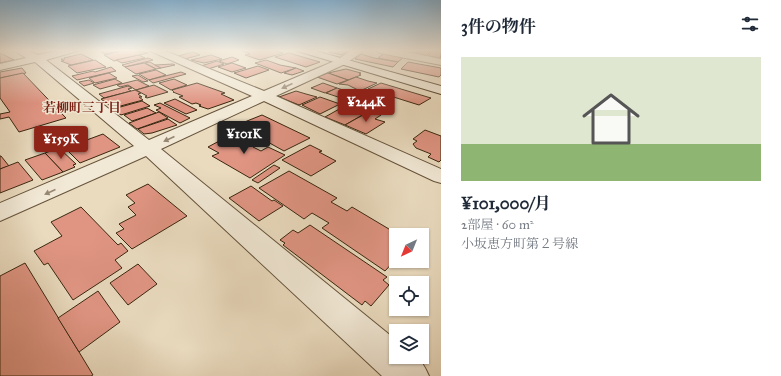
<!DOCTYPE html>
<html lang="ja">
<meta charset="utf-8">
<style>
body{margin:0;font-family:"IM FELL Great Primer","Noto Serif JP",serif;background:#f2f2f3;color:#1f2937;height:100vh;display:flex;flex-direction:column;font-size:15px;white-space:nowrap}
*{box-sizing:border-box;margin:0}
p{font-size:13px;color:#747a83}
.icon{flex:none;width:22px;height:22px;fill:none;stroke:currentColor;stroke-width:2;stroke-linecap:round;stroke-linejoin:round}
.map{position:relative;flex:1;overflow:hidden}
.drawer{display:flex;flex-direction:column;background:#fff;width:340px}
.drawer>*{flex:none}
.needle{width:26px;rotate:223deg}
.tools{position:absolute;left:389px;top:228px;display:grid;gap:8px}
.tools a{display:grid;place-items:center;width:40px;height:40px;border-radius:0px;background:#fff;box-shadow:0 1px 3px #0004;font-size:20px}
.price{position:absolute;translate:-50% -34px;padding:0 9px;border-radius:4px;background:#8f2418;color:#fff;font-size:13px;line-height:26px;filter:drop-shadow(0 1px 2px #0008)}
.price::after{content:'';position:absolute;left:50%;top:24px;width:12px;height:9px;margin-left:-6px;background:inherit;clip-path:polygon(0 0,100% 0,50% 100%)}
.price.active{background:#222;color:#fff}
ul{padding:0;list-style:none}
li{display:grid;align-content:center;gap:8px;height:212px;padding:0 20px}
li+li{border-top:1px solid #e0e1e3}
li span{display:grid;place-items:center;height:124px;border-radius:0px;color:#555}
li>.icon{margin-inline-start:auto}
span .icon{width:72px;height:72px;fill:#fffc;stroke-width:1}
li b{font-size:17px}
h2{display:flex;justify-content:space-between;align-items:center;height:48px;padding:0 20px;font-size:17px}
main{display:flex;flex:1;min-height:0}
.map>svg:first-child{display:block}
.building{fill:#e09583;stroke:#3a260f}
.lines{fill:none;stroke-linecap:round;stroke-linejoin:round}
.street-casing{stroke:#66533b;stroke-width:2}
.secondary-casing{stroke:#3a260f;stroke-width:2}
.street{fill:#f1e8d5;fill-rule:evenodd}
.secondary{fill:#f1e8d5;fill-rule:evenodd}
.oneway{fill:#968772}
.labels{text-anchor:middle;stroke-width:3;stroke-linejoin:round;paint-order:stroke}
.far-neighbourhood-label{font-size:13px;font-weight:bold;fill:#7a1f14;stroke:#f1e8d5}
</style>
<main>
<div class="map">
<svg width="441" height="376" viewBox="0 0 441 376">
<rect width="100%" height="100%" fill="#eadbbf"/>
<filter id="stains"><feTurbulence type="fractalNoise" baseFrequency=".005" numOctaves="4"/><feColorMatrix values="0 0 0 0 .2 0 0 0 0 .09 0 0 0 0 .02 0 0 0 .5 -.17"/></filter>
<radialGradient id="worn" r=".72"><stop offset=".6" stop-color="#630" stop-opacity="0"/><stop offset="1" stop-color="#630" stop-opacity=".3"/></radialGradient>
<!-- building -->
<g class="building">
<path d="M106 50H123L105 54 101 52Z"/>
<path d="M126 50H141L138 51 148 53 114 61 104 55Z"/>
<path d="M240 50H272L283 53 260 60 245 55 250 54Z"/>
<path d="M332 50H350L342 55 329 52Z"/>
<path d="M419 50H432L426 56 415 54Z"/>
<path d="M434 50 441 51 440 60 427 57Z"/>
<path d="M193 52 200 55 185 59 178 56Z"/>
<path d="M0 53 14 60 0 63Z"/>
<path d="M289 53 320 62 306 67 275 57Z"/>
<path d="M385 53 405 56 398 62 378 58Z"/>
<path d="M81 54 93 60 71 65 61 61H64L61 59H65L64 58Z"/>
<path d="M361 54 374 58 398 62 393 67 355 59Z"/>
<path d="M139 55 145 58 122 63 116 60Z"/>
<path d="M211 55 222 59 204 63 191 60Z"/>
<path d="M232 57 239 60 227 64 219 61Z"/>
<path d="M148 58 153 60 125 67 122 65Z"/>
<path d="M95 60 106 67 77 73 68 66Z"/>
<path d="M266 60 280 65 296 68 281 73 255 63Z"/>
<path d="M217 61 224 64 208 69 201 66Z"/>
<path d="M150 62 155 65 161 68 156 69 145 63Z"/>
<path d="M408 62 441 68V75L439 77 401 69Z"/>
<path d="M144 63 156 69 136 74 125 67Z"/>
<path d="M232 63 246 68 232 72 218 67Z"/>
<path d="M173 64 175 65 161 68 155 65Z"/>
<path d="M258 66 269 70 246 78 234 73Z"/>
<path d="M111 67 116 71 77 80 72 76 93 71 95 72Z"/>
<path d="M22 68 26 73 0 78V72Z"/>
<path d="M296 68 304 71 292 75 284 73Z"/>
<path d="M346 69 361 73 359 74 361 75 348 80 328 73Z"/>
<path d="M156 70 166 75 149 80 139 74Z"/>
<path d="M181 72 186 74 153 83 149 80Z"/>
<path d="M23 73 66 118 19 132 9 117 0 119V114L10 112 0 98V78Z"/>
<path d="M109 73 117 78 95 83 89 78Z"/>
<path d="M328 73 348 80 337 84 317 77Z"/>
<path d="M138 75 148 81 143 82 132 76Z"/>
<path d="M356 77 368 81 377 83 360 91 348 85 339 84Z"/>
<path d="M115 79 122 83 100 89 93 85Z"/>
<path d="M174 79 187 85 171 90 159 83Z"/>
<path d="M89 80 94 83 84 86 79 82Z"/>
<path d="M137 80 149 86 136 90 128 85 120 87 117 85Z"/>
<path d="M197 83 225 93 221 94 234 100 208 109 199 106 201 105 196 103 192 104 179 97 183 96 173 92H174L172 90Z"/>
<path d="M323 83 337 88 325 93 311 88Z"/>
<path d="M381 83 431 98 419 105 368 89Z"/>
<path d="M154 85 168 92 147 98 145 97 147 96 136 90Z"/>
<path d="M128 86 132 88 128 89 131 91 104 98 99 94Z"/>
<path d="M337 88 355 94 344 99 326 93Z"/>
<path d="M135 90 141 93 138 94 142 97H139L143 100 113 108 101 99Z"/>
<path d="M296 91 306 94 317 97 299 105 279 97Z"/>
<path d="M320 97 340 104 320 114 302 105Z"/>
<path d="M175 99 197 110 186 114 164 103Z"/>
<path d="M142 101 150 106 121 115 113 109Z"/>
<path d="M160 103 190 118 180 123 156 110 161 108 154 105Z"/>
<path d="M350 103 361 107 355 110 364 114 345 125 325 117Z"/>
<path d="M147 108 156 113 132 121 124 115Z"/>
<path d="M370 111 381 115 375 119 385 122 366 134 345 125Z"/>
<path d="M159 112 168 118 137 129 129 123Z"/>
<path d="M262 115 310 138 284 151 237 125Z"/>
<path d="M168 119 177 125 152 133 144 134 138 129Z"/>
<path d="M425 130 441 136V160L439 162 428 157 431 154 416 148 413 144 417 141 413 139Z"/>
<path d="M236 132 260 144 253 147 261 151 268 147 285 155 250 178 212 156 219 153 208 147Z"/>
<path d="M103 134 120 147 80 163 65 148Z"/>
<path d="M310 145 322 151 319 152 336 161 311 176 282 160Z"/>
<path d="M59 148 76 164 73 165 75 167 63 172 45 153Z"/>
<path d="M45 153 63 172 42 180 25 160Z"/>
<path d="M0 156H1L9 166 0 169Z"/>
<path d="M18 162 33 180 0 193V169Z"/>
<path d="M274 165 280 168 258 183 252 180Z"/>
<path d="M289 171 337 198 331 202 347 211 352 207 399 235H396V259L385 271 322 228 329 223 312 213 304 219 259 188Z"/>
<path d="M148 184 187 216 132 249 116 233 124 229 119 224 136 215 128 207 135 203 126 195Z"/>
<path d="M251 186 272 201 274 200 283 206 259 221 229 198Z"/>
<path d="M81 207 118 245 121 243 128 251 115 260 122 268 73 300 48 263 44 265 34 251 62 236 51 222Z"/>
<path d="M310 225 387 277 383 280 389 285 371 306 365 301 362 305 283 245 285 243 280 240 293 230 298 233Z"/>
<path d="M25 263 93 375 91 376H0V276Z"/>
<path d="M138 264 157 284 128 305 110 283Z"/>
<path d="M98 291 120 322 79 352 58 318Z"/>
</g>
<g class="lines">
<!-- street casing -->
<g class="street-casing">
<g id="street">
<path d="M13 50H27L38 55 60 50H81L46 60 149 140 252 96 148 50H163L264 91 337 60 352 50H365L345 64 276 96 441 169V183L434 181 264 101 161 149 396 340V357C417 357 420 355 429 376H382L146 156 0 221V203L134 146 35 62 0 70V64L26 58Z"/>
<path d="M375 50H398L441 59V65L380 53Z"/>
</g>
</g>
<!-- secondary casing -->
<g class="secondary-casing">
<path id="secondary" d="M294 50H312L441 86V94Z"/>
</g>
<!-- street -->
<use href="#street" class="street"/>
<!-- secondary -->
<use href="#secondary" class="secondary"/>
</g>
<!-- one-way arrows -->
<defs><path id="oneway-solid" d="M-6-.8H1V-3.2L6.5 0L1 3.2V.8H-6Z"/></defs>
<g class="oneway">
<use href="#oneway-solid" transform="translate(287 86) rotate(156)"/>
<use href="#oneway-solid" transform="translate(169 139) rotate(156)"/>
<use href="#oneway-solid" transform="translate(50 192) rotate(156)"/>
</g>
<!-- sky -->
<linearGradient id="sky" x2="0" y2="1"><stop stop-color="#89b6d6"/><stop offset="0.49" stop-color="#f6efe2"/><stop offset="1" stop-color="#f6efe2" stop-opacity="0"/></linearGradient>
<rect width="441" height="103" fill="url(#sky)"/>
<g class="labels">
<!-- far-neighbourhood labels -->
<g class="far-neighbourhood-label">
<text x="82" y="112">若柳町三丁目</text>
</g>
</g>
<rect width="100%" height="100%" filter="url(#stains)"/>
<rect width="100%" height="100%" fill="url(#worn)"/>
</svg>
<div class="tools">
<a><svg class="needle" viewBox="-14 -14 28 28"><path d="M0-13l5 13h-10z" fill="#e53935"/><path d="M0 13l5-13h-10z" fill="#747a83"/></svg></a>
<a><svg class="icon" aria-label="locate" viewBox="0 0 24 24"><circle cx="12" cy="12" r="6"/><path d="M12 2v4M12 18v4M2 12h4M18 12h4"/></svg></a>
<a><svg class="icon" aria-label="layers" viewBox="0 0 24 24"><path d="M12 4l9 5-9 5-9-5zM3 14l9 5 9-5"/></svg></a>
</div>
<b class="price" style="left:366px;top:123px">¥244K</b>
<b class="price active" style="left:244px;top:155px">¥101K</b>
<b class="price" style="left:61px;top:160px">¥159K</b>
</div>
<section class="drawer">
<h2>3件の物件<svg class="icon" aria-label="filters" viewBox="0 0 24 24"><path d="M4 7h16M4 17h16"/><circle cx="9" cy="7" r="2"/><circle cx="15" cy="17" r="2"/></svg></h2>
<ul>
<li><span style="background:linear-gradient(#dfe7d0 70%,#8fb573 0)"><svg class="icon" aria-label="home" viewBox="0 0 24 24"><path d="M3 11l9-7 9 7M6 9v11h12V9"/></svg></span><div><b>¥101,000/月</b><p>2部屋 · 60 m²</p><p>小坂恵方町第２号線</p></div></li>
</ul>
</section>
</main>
